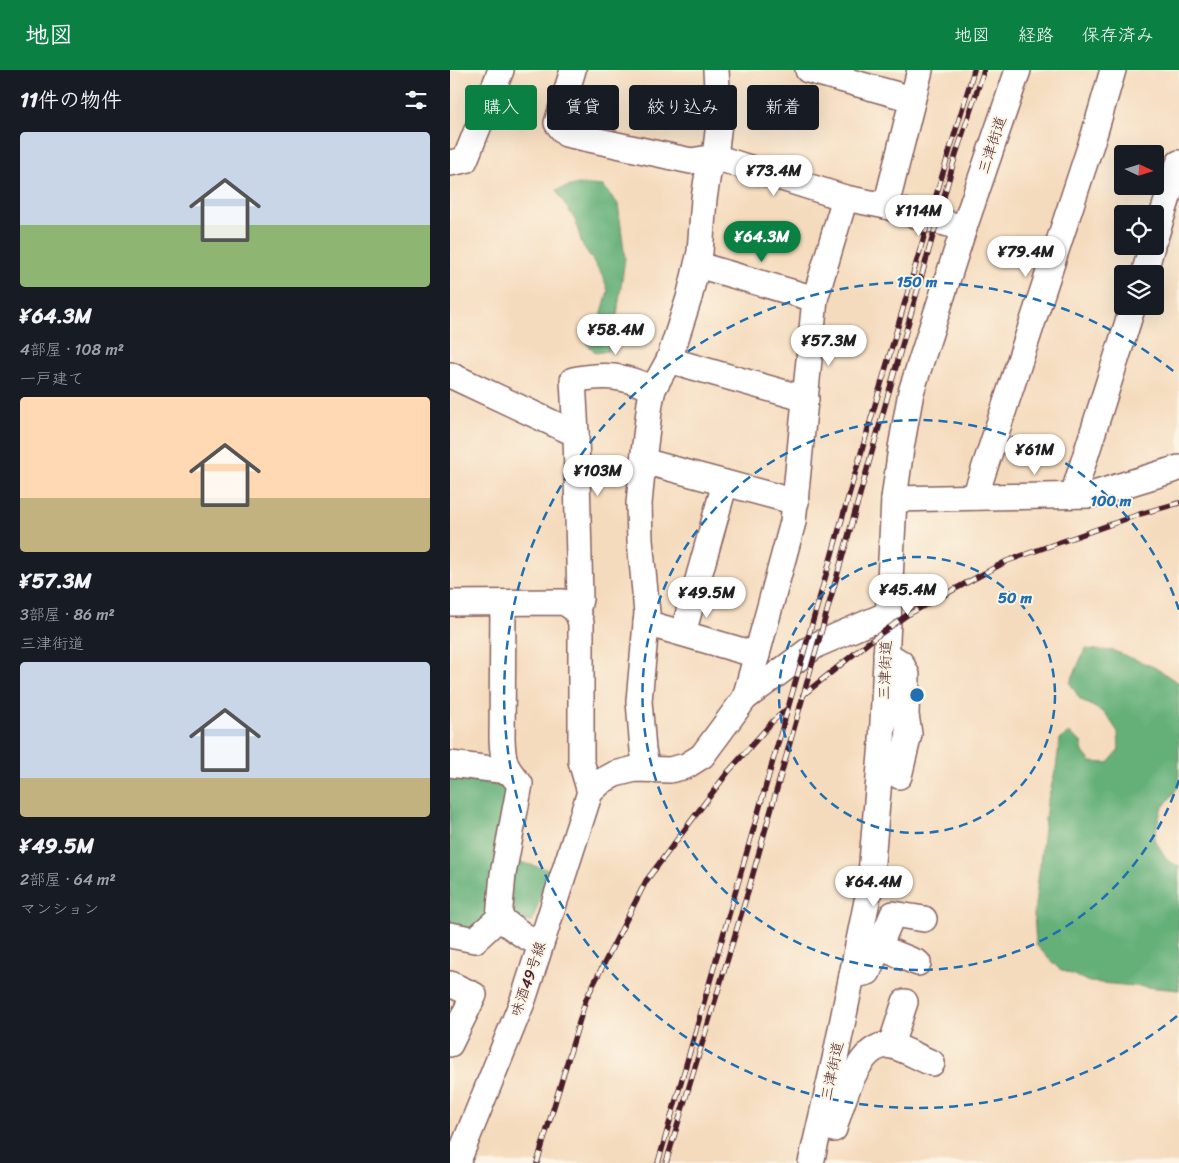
<!DOCTYPE html>
<html lang="ja">
<meta charset="utf-8">
<style>
body{margin:0;font-family:Sriracha,"Klee One",sans-serif;background:#242831;color:#f1f3f6;height:100vh;display:flex;flex-direction:column;font-size:19px;white-space:nowrap}
*{box-sizing:border-box;margin:0}
p{font-size:16px;color:#9ea1a6}
.icon{flex:none;width:28px;height:28px;fill:none;stroke:currentColor;stroke-width:2;stroke-linecap:round;stroke-linejoin:round}
.map{position:relative;flex:1;overflow:hidden}
.side{display:flex;flex-direction:column;background:#171b24;width:450px}
.side>*{flex:none}
.hud{position:absolute;left:15px;top:15px;width:475px;height:45px;display:flex;gap:10px}
.needle{width:32px;rotate:94deg}
.fabs{position:absolute;left:664px;top:75px;display:grid;gap:10px}
.fabs a{display:grid;place-items:center;width:50px;height:50px;border-radius:5px;background:#171b24;box-shadow:0 5px 20px #0002;font-size:25px}
.price{position:absolute;translate:-50% -42px;padding:0 11px;border-radius:18px;background:#fff;color:#222;font-size:16px;line-height:32px;filter:drop-shadow(0 1px 2px #0008)}
.price::after{content:'';position:absolute;left:50%;top:30px;width:15px;height:11px;margin-left:-8px;background:inherit;clip-path:polygon(0 0,100% 0,50% 100%)}
.price.selected{background:#0b8043;color:#fff}
ul{padding:0;list-style:none}
li{display:grid;align-content:center;gap:10px;height:265px;padding:0 20px}
li span{display:grid;place-items:center;height:155px;border-radius:5px;color:#555}
li>.icon{margin-inline-start:auto}
span .icon{width:90px;height:90px;fill:#fffc;stroke-width:1}
li b{font-size:21px}
h2{display:flex;justify-content:space-between;align-items:center;height:60px;padding:0 20px;font-size:21px}
.chip{padding:0 18px;border-radius:5px;background:#171b24;box-shadow:0 5px 20px #0002;font-size:18px;line-height:45px}
.chip.selected{background:#0b8043;color:#fff}
header{display:flex;align-items:center;gap:30px;box-sizing:border-box;height:70px;padding:0 25px;background:#0b8043;color:#fff}
header strong{font-size:24px}
nav{display:flex;gap:28px;margin-inline-start:auto;font-size:18px}
main{display:flex;flex:1;min-height:0}
.map>svg:first-child{display:block}
.forest{fill:#65b079;stroke:#586852}
.lines{fill:none;stroke-linecap:round;stroke-linejoin:round}
.minor-casing{stroke:#86615e;stroke-width:28}
.minor{stroke:#fff;stroke-width:25}
.rail-casing{stroke:#4a1f2b;stroke-width:5.5}
.rail{stroke:#fcf5e5;stroke-width:4;stroke-dasharray:11;stroke-linecap:butt}
.ring{fill:none;stroke:#1f6fb2;stroke-width:2.5;stroke-dasharray:9 6}
.labels{text-anchor:middle;stroke-width:4;stroke-linejoin:round;paint-order:stroke}
.street-label{font-size:15px;fill:#4a1f2b;stroke:#fcf5e5}
.centre{fill:#1f6fb2;stroke:#fcf5e5;stroke-width:2.5}
.ring-label{font-size:15px;text-anchor:middle;font-weight:bold;fill:#1f6fb2;stroke:#fcf5e5;stroke-width:4;stroke-linejoin:round;paint-order:stroke}
</style>
<header>
<strong>地図</strong>
<nav><a>地図</a><a>経路</a><a>保存済み</a></nav>
</header>
<main>
<section class="side">
<h2>11件の物件<svg class="icon" aria-label="filters" viewBox="0 0 24 24"><path d="M4 7h16M4 17h16"/><circle cx="9" cy="7" r="2"/><circle cx="15" cy="17" r="2"/></svg></h2>
<ul>
<li><span style="background:linear-gradient(#c9d6e8 60%,#8fb573 0)"><svg class="icon" aria-label="home" viewBox="0 0 24 24"><path d="M3 11l9-7 9 7M6 9v11h12V9"/></svg></span><div><b>¥64.3M</b><p>4部屋 · 108 m²</p><p>一戸建て</p></div></li>
<li><span style="background:linear-gradient(#ffd9b3 65%,#c2b280 0)"><svg class="icon" aria-label="home" viewBox="0 0 24 24"><path d="M3 11l9-7 9 7M6 9v11h12V9"/></svg></span><div><b>¥57.3M</b><p>3部屋 · 86 m²</p><p>三津街道</p></div></li>
<li><span style="background:linear-gradient(#c9d6e8 75%,#c2b280 0)"><svg class="icon" aria-label="home" viewBox="0 0 24 24"><path d="M3 11l9-7 9 7M6 9v11h12V9"/></svg></span><div><b>¥49.5M</b><p>2部屋 · 64 m²</p><p>マンション</p></div></li>
</ul>
</section>
<div class="map">
<svg width="729" height="1093" viewBox="0 0 729 1093">
<rect width="100%" height="100%" fill="#fcf5e5"/>
<filter id="ink" filterUnits="userSpaceOnUse"><feTurbulence type="fractalNoise" baseFrequency=".02" numOctaves="2"/><feDisplacementMap in="SourceGraphic" scale="10" xChannelSelector="R" yChannelSelector="G"/><feConvolveMatrix kernelMatrix="1 2 1 2 8 2 1 2 1" color-interpolation-filters="sRGB"/></filter>
<filter id="wash" filterUnits="userSpaceOnUse"><feTurbulence type="fractalNoise" baseFrequency=".0096" numOctaves="4" result="noise"/><feDisplacementMap in="SourceGraphic" scale="20" xChannelSelector="R" yChannelSelector="G"/><feGaussianBlur stdDeviation="1.12" result="paint"/><feColorMatrix in="noise" values="0 0 0 0 0 0 0 0 0 0 0 0 0 0 0 0 0 1.4 0 .05"/><feComposite in="paint" operator="in"/></filter>
<g filter="url(#wash)">
<rect width="100%" height="100%" fill="#f5dbbe"/>
<!-- forest -->
<g class="forest">
<path d="M128 114 153 116 168 134 175 188 165 260 158 281 146 283 137 274 140 262 151 246 158 221 153 206 132 174 125 150 106 120Z"/>
<path d="M635 579 664 581 704 597 729 613V716L711 740 704 769 718 791 729 796V920L640 912 609 899 586 875 584 844 597 733 606 698 610 669 619 663 631 672 633 682 641 692 658 693 669 680 668 662 656 644 630 629 620 613Z"/>
<path d="M0 706 54 717 64 729 54 788 100 800 82 852 62 849 0 868Z"/>
</g>
</g>
<g filter="url(#ink)">
<g class="lines">
<!-- minor casing -->
<g class="minor-casing">
<g id="minor">
<path d="M123 0 107 53 116 64 241 91 265 87 395 128"/>
<path d="M358 0 462 29"/>
<path d="M0 93 15 90 51 0"/>
<path d="M436 136 479 149 514 158"/>
<path d="M705 168 729 93"/>
<path d="M248 195 365 229"/>
<path d="M694 204 702 176"/>
<path d="M219 290 356 329"/>
<path d="M0 305 126 364"/>
<path d="M193 391 346 432"/>
<path d="M623 425 683 236"/>
<path d="M525 427 644 65 663 0"/>
<path d="M444 429 641 425 729 398"/>
<path d="M0 533 113 532C124 537 128 542 131 553V691L140 722 73 930 7 1093"/>
<path d="M127 542 130 529 126 364 123 310C155 304 173 305 203 319"/>
<path d="M196 553 307 585"/>
<path d="M233 563 275 413"/>
<path d="M436 584 451 593 457 605 456 645 459 664 449 706"/>
<path d="M295 628 343 452 365 229 395 128 436 136 470 0"/>
<path d="M0 694 58 701"/>
<path d="M197 699 193 680 189 631 197 543 190 470 189 434 193 391 200 333 203 319 219 290 239 228 250 182 254 129 258 103 265 87 269 53 266 0"/>
<path d="M140 722 152 711 165 704 185 699 220 700 236 696 252 686 295 628 366 575 438 544"/>
<path d="M49 848 53 804 70 714C54 697 53 691 52 669L53 533"/>
<path d="M0 865 25 870 49 848 73 865 90 874"/>
<path d="M429 877 468 893"/>
<path d="M402 906 418 902 443 844 474 849"/>
<path d="M0 914 24 925 0 974"/>
<path d="M441 975 455 932"/>
<path d="M384 1059C391 1035 409 969 442 976 455 979 469 988 482 993"/>
<path d="M361 1093 385 989 420 816 432 672 444 429 451 378 461 322 514 158 568 0"/>
</g>
</g>
<!-- minor -->
<use href="#minor" class="minor"/>
<!-- rail casing -->
<g class="rail-casing">
<g id="rail">
<path d="M353 625 419 572 457 545 557 491 690 444 729 433"/>
<path d="M87 1093 136 929 196 811 278 702 323 651 338 638"/>
<path d="M208 1093 396 435 479 149 524 0"/>
<path d="M216 1093 297 825 506 84 534 0"/>
</g>
</g>
<!-- rail -->
<use href="#rail" class="rail"/>
</g>
</g>
<!-- distance rings -->
<g class="ring">
<circle cx="467" cy="625" r="138"/>
<path d="M729 710A275 275 0 1 1 729 540"/>
<path d="M727 946A413 413 0 1 1 727 304"/>
</g>
<g class="labels">
<!-- street labels -->
<g class="street-label">
<text transform="translate(542 75) rotate(-72)" y="5">三津街道</text>
<text transform="translate(435 600) rotate(-88)" y="5">三津街道</text>
<text transform="translate(78 909) rotate(-71)" y="5">味酒49号線</text>
<text transform="translate(382 1001) rotate(-78)" y="5">三津街道</text>
</g>
</g>
<circle cx="467" cy="625" r="8" class="centre"/>
<g class="ring-label">
<text x="467" y="217">150 m</text>
<text x="661" y="436">100 m</text>
<text x="565" y="533">50 m</text>
</g>
</svg>
<div class="fabs">
<a><svg class="needle" viewBox="-14 -14 28 28"><path d="M0-13l5 13h-10z" fill="#e53935"/><path d="M0 13l5-13h-10z" fill="#9ea1a6"/></svg></a>
<a><svg class="icon" aria-label="locate" viewBox="0 0 24 24"><circle cx="12" cy="12" r="6"/><path d="M12 2v4M12 18v4M2 12h4M18 12h4"/></svg></a>
<a><svg class="icon" aria-label="layers" viewBox="0 0 24 24"><path d="M12 4l9 5-9 5-9-5zM3 14l9 5 9-5"/></svg></a>
</div>
<b class="price" style="left:324px;top:127px">¥73.4M</b>
<b class="price" style="left:469px;top:167px">¥114M</b>
<b class="price selected" style="left:312px;top:193px">¥64.3M</b>
<b class="price" style="left:576px;top:208px">¥79.4M</b>
<b class="price" style="left:166px;top:286px">¥58.4M</b>
<b class="price" style="left:379px;top:297px">¥57.3M</b>
<b class="price" style="left:585px;top:406px">¥61M</b>
<b class="price" style="left:148px;top:427px">¥103M</b>
<b class="price" style="left:458px;top:546px">¥45.4M</b>
<b class="price" style="left:257px;top:549px">¥49.5M</b>
<b class="price" style="left:424px;top:838px">¥64.4M</b>
<div class="hud">
<a class="chip selected">購入</a>
<a class="chip">賃貸</a>
<a class="chip">絞り込み</a>
<a class="chip">新着</a>
</div>
</div>
</main>
